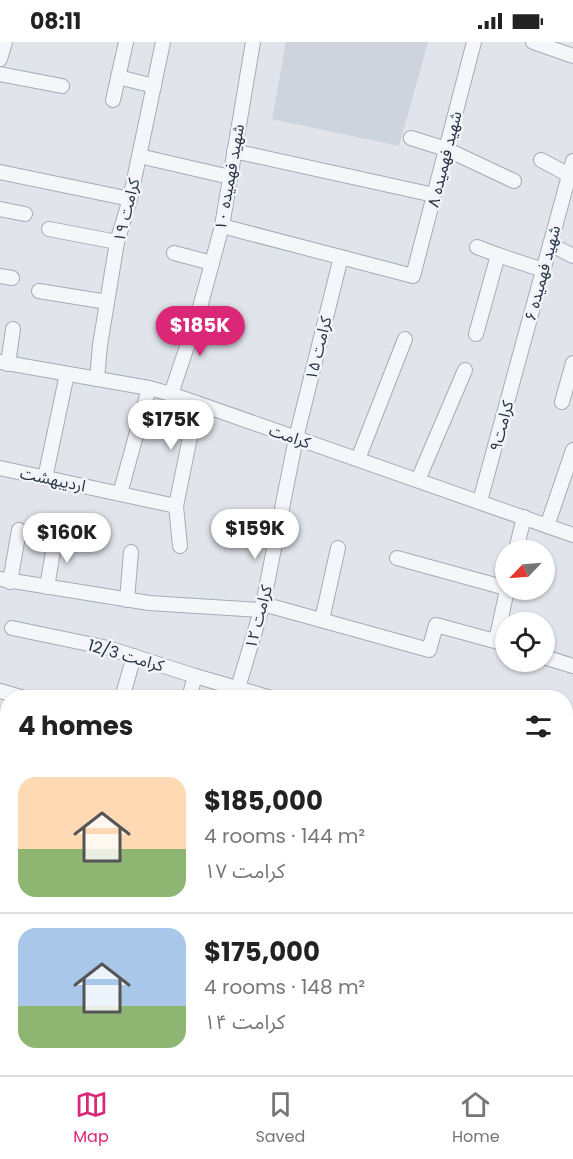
<!DOCTYPE html>
<meta charset="utf-8">
<style>
body{margin:0;font-family:Poppins,"Noto Sans Arabic",sans-serif;background:#f6f6f6;color:#222;height:100vh;display:flex;flex-direction:column;font-size:22px;white-space:nowrap}
*{box-sizing:border-box;margin:0}
p{font-size:20px;color:#767676}
.icon{flex:none;width:33px;height:33px;fill:none;stroke:currentColor;stroke-width:2;stroke-linecap:round;stroke-linejoin:round}
.map{position:relative;flex:1;overflow:hidden}
.sheet{position:absolute;left:0px;top:648px;width:573px;height:386px;display:flex;flex-direction:column;background:#fff;border-radius:24px 24px 0 0;box-shadow:0 2px 4px #0004}
.sheet>*{flex:none}
.needle{width:39px;rotate:245deg}
.tools{position:absolute;left:495px;top:498px;display:grid;gap:12px}
.tools a{display:grid;place-items:center;width:60px;height:60px;border-radius:50%;background:#fff;box-shadow:0 2px 4px #0004;font-size:30px}
.price{position:absolute;translate:-50% -51px;padding:0 14px;border-radius:21px;background:#fff;color:#222;font-size:20px;line-height:39px;filter:drop-shadow(0 2px 3px #0008)}
.price::after{content:'';position:absolute;left:50%;top:36px;width:18px;height:14px;margin-left:-9px;background:inherit;clip-path:polygon(0 0,100% 0,50% 100%)}
.price.selected{background:#db2777;color:#fff}
ul{padding:0;list-style:none}
li{display:flex;align-items:center;gap:18px;height:150px;padding:0 18px}
li+li{border-top:2px solid #e0e0e0}
li span{display:grid;place-items:center;flex:none;width:168px;height:120px;border-radius:18px;color:#555}
li>.icon{margin-inline-start:auto}
span .icon{width:72px;height:72px;fill:#fffc;stroke-width:1}
li b{font-size:26px}
h2{display:flex;justify-content:space-between;align-items:center;height:72px;padding:0 18px;font-size:26px}
.status{display:flex;justify-content:space-between;align-items:center;height:42px;padding:0 30px;background:#fff;direction:ltr}
.status svg{height:16px;fill:currentColor}
.tab-bar{display:flex;justify-content:space-around;align-items:center;height:84px;border-top:2px solid #e0e0e0;background:#fff;font-size:16px;color:#767676}
.tab-bar a{display:grid;justify-items:center;gap:3px}
.tab-bar .selected{color:#db2777}
.map>svg:first-child{display:block}
.built{fill:#ced4dd}
.lines{fill:none;stroke-linecap:round;stroke-linejoin:round}
.canal{stroke:#98b3cf;stroke-width:12}
.minor-casing{stroke:#a5acb6;stroke-width:16}
.minor{stroke:#f4f6f9;stroke-width:14}
.labels{text-anchor:middle;stroke-width:5;stroke-linejoin:round;paint-order:stroke}
.street-label{font-size:16px;fill:#273245;stroke:#f1f4f8}
</style>
<div class="status"><b>08:11</b><svg viewBox="0 0 49 12"><path d="M0 12V9h3v3zM5 12V6h3v6zM10 12V3h3v9zM15 12V0h3v12zM26 1h20v11H26zM47 4h2v5h-2z"/></svg></div>
<div class="map">
<svg width="573" height="1033" viewBox="0 0 573 1033">
<rect width="100%" height="100%" fill="#e1e5eb"/>
<!-- built -->
<path class="built" d="M286 0H428L399 104 272 77Z"/>
<g class="lines">
<!-- canal -->
<g class="canal">
<path d="M0 730 8 733"/>
<path d="M566 821 573 820"/>
</g>
<!-- minor casing -->
<g class="minor-casing">
<g id="minor">
<path d="M533 0 573 14"/>
<path d="M0 17 5 0"/>
<path d="M0 32 62 44"/>
<path d="M118 35 154 44"/>
<path d="M113 58 126 0"/>
<path d="M411 96 446 107 514 139"/>
<path d="M234 109 434 153"/>
<path d="M139 114 230 135"/>
<path d="M541 118 569 133"/>
<path d="M0 130 130 157"/>
<path d="M0 167 25 172"/>
<path d="M222 184 413 234 474 0"/>
<path d="M49 187 117 200"/>
<path d="M550 202 573 214"/>
<path d="M477 205 498 213 543 228"/>
<path d="M174 211 212 221"/>
<path d="M0 234 12 236"/>
<path d="M39 249 107 260"/>
<path d="M197 275 237 287"/>
<path d="M476 292 498 213"/>
<path d="M0 320 149 346 171 352 573 493"/>
<path d="M8 322 13 287"/>
<path d="M97 337 100 303 117 200 130 157 163 0"/>
<path d="M171 352 199 269 222 184 253 0"/>
<path d="M562 360 573 321"/>
<path d="M358 417 405 297"/>
<path d="M0 426 176 464"/>
<path d="M45 436 67 332"/>
<path d="M418 438 465 328"/>
<path d="M120 452 149 346"/>
<path d="M480 459 573 119"/>
<path d="M547 484 573 408"/>
<path d="M180 504 176 464 197 361"/>
<path d="M516 508 524 475"/>
<path d="M397 516 506 546"/>
<path d="M0 537 149 561 261 568"/>
<path d="M10 540 19 488"/>
<path d="M47 545 56 492"/>
<path d="M127 558 131 510"/>
<path d="M263 562 429 608 436 583 506 602"/>
<path d="M322 578 338 506"/>
<path d="M12 586 108 606 195 634 271 656"/>
<path d="M496 599 507 548"/>
<path d="M544 615 573 624"/>
<path d="M0 649 24 656"/>
<path d="M122 656 134 614"/>
<path d="M189 656 195 634"/>
<path d="M234 656 238 646 263 562 296 396 341 215"/>
<path d="M0 715 8 718"/>
<path d="M566 752 573 711"/>
<path d="M0 786 8 788"/>
<path d="M566 836H573"/>
<path d="M0 936 1 934"/>
<path d="M573 942 570 955H573"/>
<path d="M0 1028 133 1030 173 1033"/>
<path d="M294 1033 296 1026"/>
<path d="M378 1033 380 1026"/>
<path d="M447 1033 449 1026"/>
</g>
</g>
<!-- minor -->
<use href="#minor" class="minor"/>
</g>
<g class="labels">
<!-- street labels -->
<g class="street-label">
<text transform="translate(444 117) rotate(-76)" y="6">شهید فهمیده ۸</text>
<text transform="translate(229 135) rotate(-80)" y="6">شهید فهمیده ۱۰</text>
<text transform="translate(126 168) rotate(-76)" y="6">کرامت ۱۹</text>
<text transform="translate(542 231) rotate(-75)" y="6">شهید فهمیده ۶</text>
<text transform="translate(318 306) rotate(-76)" y="6">کرامت ۱۵</text>
<text transform="translate(501 384) rotate(-75)" y="6">کرامت۹</text>
<text transform="translate(290 394) rotate(19)" y="6">کرامت</text>
<text transform="translate(53 437) rotate(12)" y="6">اردیبهشت</text>
<text transform="translate(258 575) rotate(-75)" y="6">کرامت ۱۲</text>
<text transform="translate(126 613) rotate(16)" y="6">کرامت 12/3</text>
</g>
</g>
</svg>
<div class="tools">
<a><svg class="needle" viewBox="-14 -14 28 28"><path d="M0-13l5 13h-10z" fill="#e53935"/><path d="M0 13l5-13h-10z" fill="#767676"/></svg></a>
<a><svg class="icon" aria-label="locate" viewBox="0 0 24 24"><circle cx="12" cy="12" r="6"/><path d="M12 2v4M12 18v4M2 12h4M18 12h4"/></svg></a>
</div>
<b class="price selected" style="left:200px;top:315px">$185K</b>
<b class="price" style="left:171px;top:409px">$175K</b>
<b class="price" style="left:255px;top:518px">$159K</b>
<b class="price" style="left:67px;top:522px">$160K</b>
<section class="sheet">
<h2>4 homes<svg class="icon" aria-label="filters" viewBox="0 0 24 24"><path d="M4 7h16M4 17h16"/><circle cx="9" cy="7" r="2"/><circle cx="15" cy="17" r="2"/></svg></h2>
<ul>
<li><span style="background:linear-gradient(#ffd9b3 60%,#8fb573 0)"><svg class="icon" aria-label="home" viewBox="0 0 24 24"><path d="M3 11l9-7 9 7M6 9v11h12V9"/></svg></span><div><b>$185,000</b><p>4 rooms · 144 m²</p><p>کرامت ۱۷</p></div></li>
<li><span style="background:linear-gradient(#a9c7e8 65%,#8fb573 0)"><svg class="icon" aria-label="home" viewBox="0 0 24 24"><path d="M3 11l9-7 9 7M6 9v11h12V9"/></svg></span><div><b>$175,000</b><p>4 rooms · 148 m²</p><p>کرامت ۱۴</p></div></li>
</ul>
</section>
</div>
<nav class="tab-bar">
<a class="selected"><svg class="icon" aria-label="map" viewBox="0 0 24 24"><path d="M3 6l6-2 6 2 6-2v14l-6 2-6-2-6 2zM9 4v14M15 6v14"/></svg>Map</a>
<a><svg class="icon" aria-label="saved" viewBox="0 0 24 24"><path d="M7 4h10v16l-5-4-5 4z"/></svg>Saved</a>
<a><svg class="icon" aria-label="home" viewBox="0 0 24 24"><path d="M3 11l9-7 9 7M6 9v11h12V9"/></svg>Home</a>
</nav>
